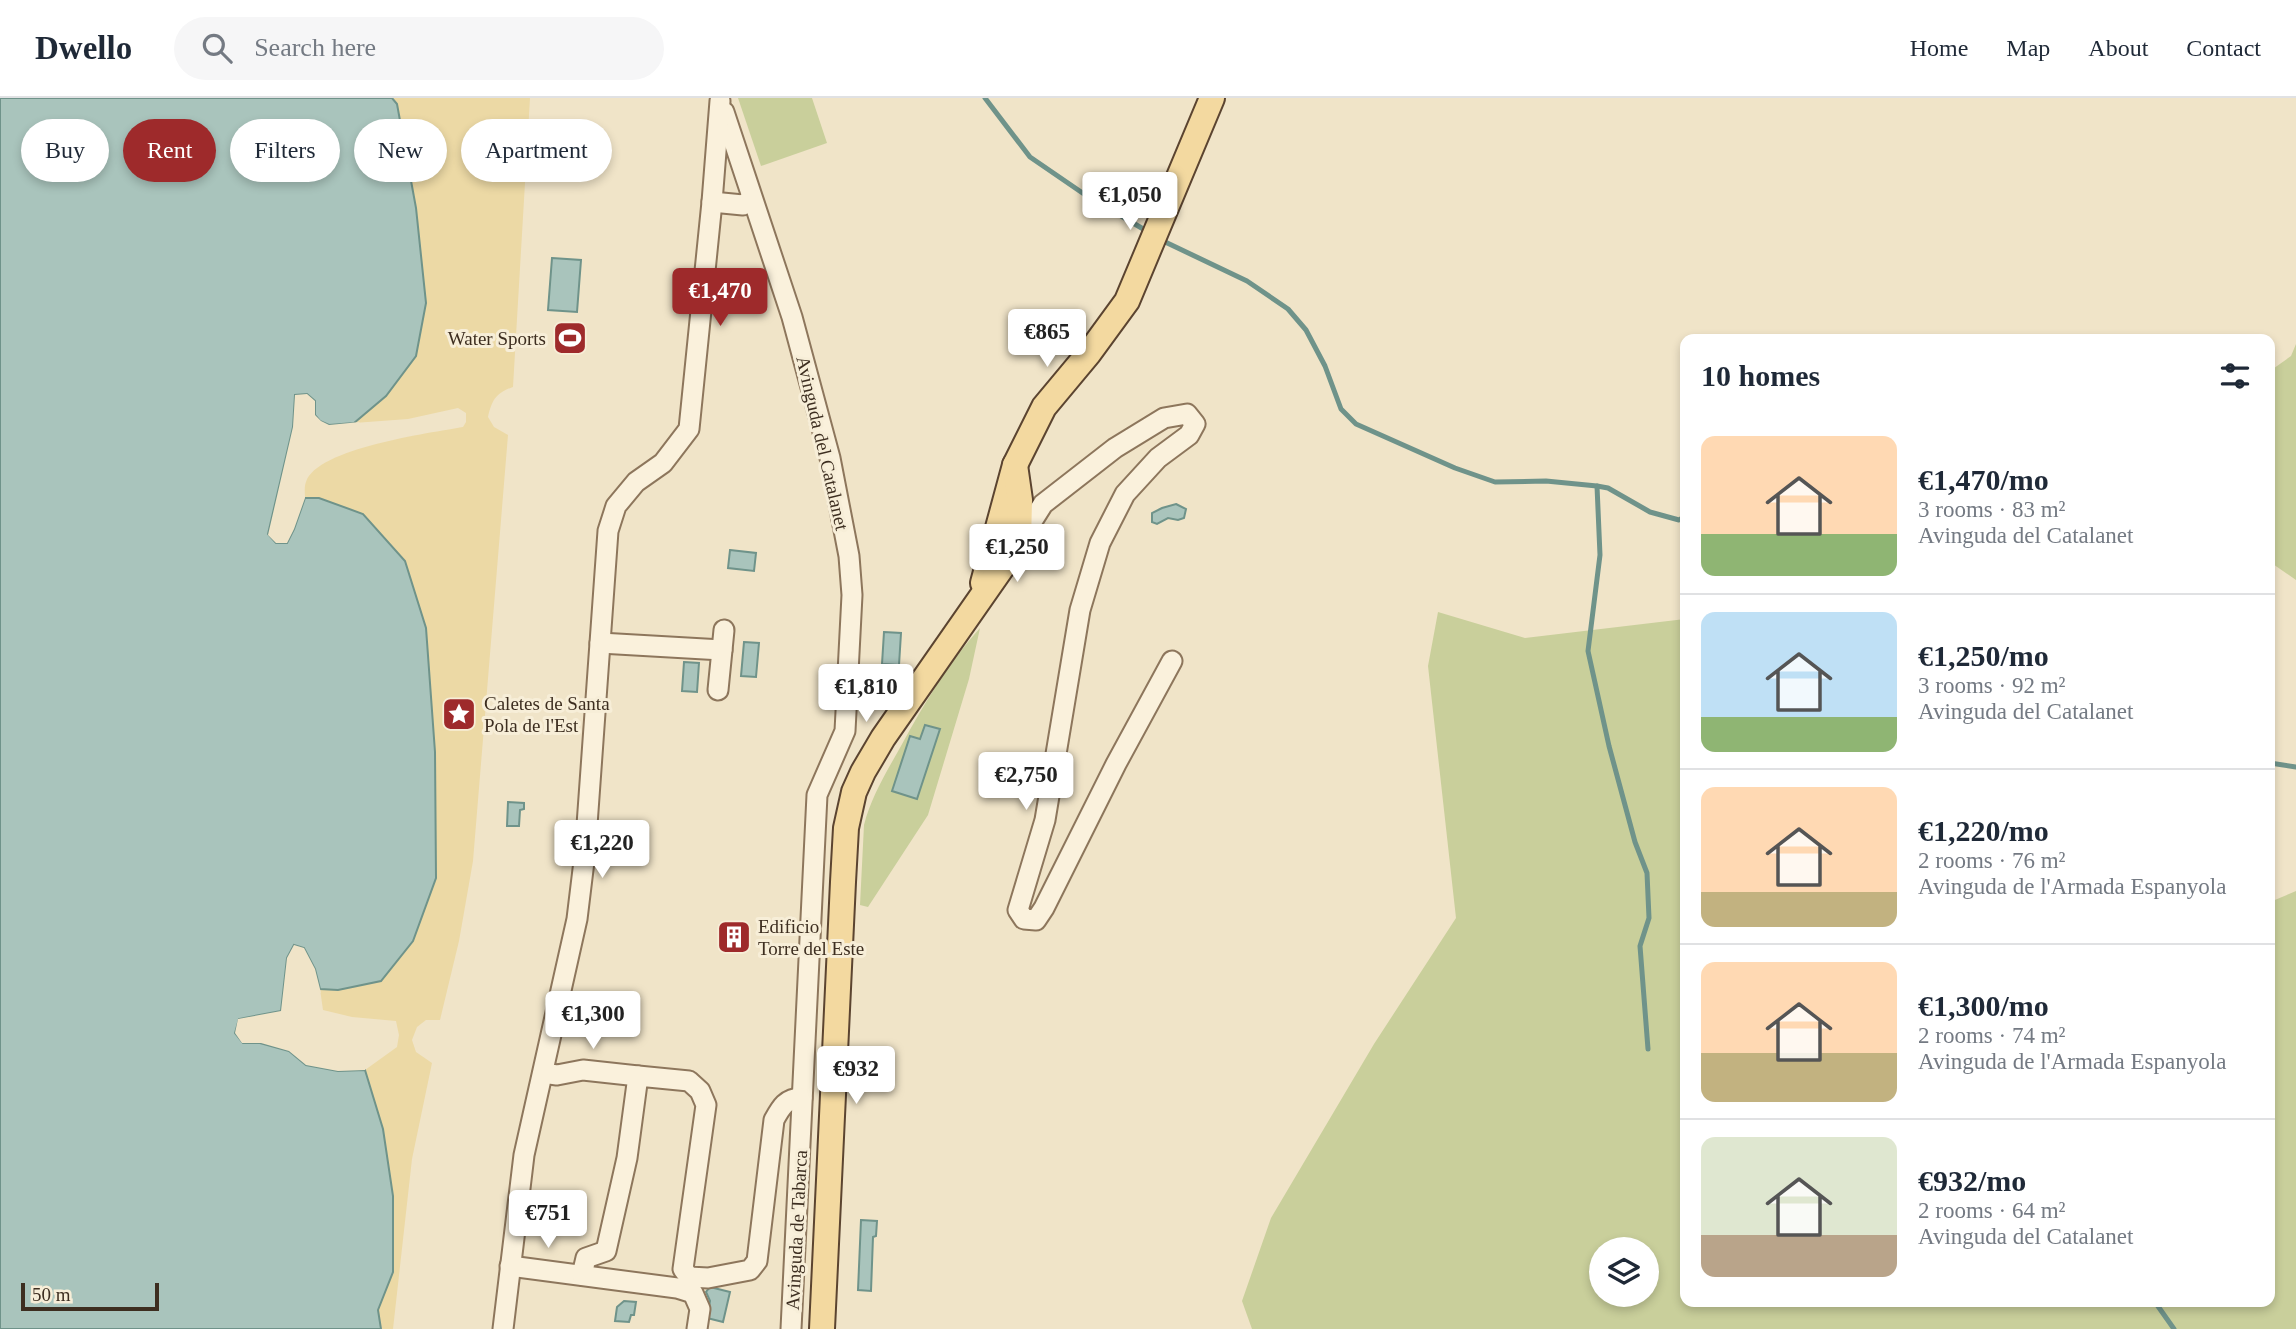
<!DOCTYPE html>
<meta charset="utf-8">
<style>
body{margin:0;font-family:"Times New Roman",serif;background:#f6f6f7;color:#1f2937;height:100vh;display:flex;flex-direction:column;font-size:26px;white-space:nowrap}
*{box-sizing:border-box;margin:0}
p{font-size:23px;color:#747a83}
.icon{flex:none;width:38px;height:38px;fill:none;stroke:currentColor;stroke-width:2;stroke-linecap:round;stroke-linejoin:round}
.map{position:relative;flex:1;overflow:hidden}
.side{position:absolute;left:1680px;top:236px;width:595px;height:973px;display:flex;flex-direction:column;background:#fff;border-radius:14px;box-shadow:0 4px 10px #0003}
.side>*{flex:none}
.hud{position:absolute;left:21px;top:21px;width:665px;height:63px;display:flex;gap:14px}
.buttons{position:absolute;left:1589px;top:1139px;display:grid;gap:14px}
.buttons a{display:grid;place-items:center;width:70px;height:70px;border-radius:50%;background:#fff;box-shadow:0 4px 10px #0003;font-size:35px}
.scale{position:absolute;left:21px;bottom:18px;width:138px;box-sizing:border-box;padding-left:7px;border:4px solid #3d2e20;border-top:0;font-size:19px;line-height:24px;white-space:nowrap;color:#3d2e20;-webkit-text-stroke:5px #f7eed8;paint-order:stroke}
.price{position:absolute;translate:-50% -60px;padding:0 16px;border-radius:7px;background:#fff;color:#222;font-size:23px;line-height:46px;filter:drop-shadow(0 2px 4px #0008)}
.price::after{content:'';position:absolute;left:50%;top:42px;width:21px;height:16px;margin-left:-10px;background:inherit;clip-path:polygon(0 0,100% 0,50% 100%)}
.price.active{background:#9e2a2b;color:#fff}
ul{padding:0;list-style:none}
li{display:flex;align-items:center;gap:21px;height:175px;padding:0 21px}
li+li{border-top:2px solid #e0e1e3}
li span{display:grid;place-items:center;flex:none;width:196px;height:140px;border-radius:14px;color:#555}
li>.icon{margin-inline-start:auto}
span .icon{width:84px;height:84px;fill:#fffc;stroke-width:1}
li b{font-size:30px}
h2{display:flex;justify-content:space-between;align-items:center;height:84px;padding:0 21px;font-size:30px}
.pill{padding:0 24px;border-radius:32px;background:#fff;box-shadow:0 4px 10px #0003;font-size:24px;line-height:63px}
.pill.active{background:#9e2a2b;color:#fff}
header{display:flex;align-items:center;gap:42px;box-sizing:border-box;height:98px;padding:0 35px;background:#fff;border-bottom:2px solid #e0e1e3}
header strong{font-size:33px}
nav{display:flex;gap:38px;margin-inline-start:auto;font-size:24px}
.search{width:490px;height:63px;background:#f6f6f7;display:flex;align-items:center;gap:18px;box-sizing:border-box;padding:0 24px;border-radius:38px;color:#747a83;font-size:26px}
.map>svg:first-child{display:block}
.green{fill:#c9cf9b;fill-rule:evenodd}
.sand{fill:#ecd9a5}
.water{fill:#a9c4bc;stroke:#6f938a;stroke-width:2}
.pier{fill:#f0e4c8}
.lines{fill:none;stroke-linecap:round;stroke-linejoin:round}
.stream{stroke:#6f938a;stroke-width:5}
.minor-casing{stroke:#8d765c;stroke-width:23}
.major-casing{stroke:#5b4430;stroke-width:28}
.minor{stroke:#faf1dc;stroke-width:19}
.major{stroke:#f3d9a0;stroke-width:24}
.labels{text-anchor:middle;stroke-width:6;stroke-linejoin:round;paint-order:stroke}
.poi-label{font-size:19px;fill:#3d2e20;stroke:#f7eed8;text-anchor:start}
.street-label{font-size:19px;fill:#3d2e20;stroke:#f7eed8}
</style>
<header>
<strong>Dwello</strong>
<div class="search"><svg class="icon" aria-label="search" viewBox="0 0 24 24"><circle cx="10" cy="10" r="6"/><path d="M15 15l6 6"/></svg>Search here</div>
<nav><a>Home</a><a>Map</a><a>About</a><a>Contact</a></nav>
</header>
<div class="map">
<svg width="2296" height="1231" viewBox="0 0 2296 1231">
<rect width="100%" height="100%" fill="#f0e4c8"/>
<!-- green -->
<g class="green">
<path d="M738 0H812L827 45 761 68Z"/>
<path d="M2296 246V482L2270 464V273L2291 258Z"/>
<path d="M1438 514 1525 540 1685 521V1204H2270V804L2296 793V1231H1252L1242 1203 1271 1120 1374 946 1456 820 1428 568ZM1601 1152H1647V1197H1601Z"/>
<path d="M980 530 969 581 928 717 868 809 860 807 864 727C871 699 887 673 901 648 924 606 948 565 980 530Z"/>
</g>
<!-- sand -->
<path class="sand" d="M392 0H530L513 289C496 295 492 302 488 319L494 329 508 337 473 763 459 843 440 922H426L417 929 412 942 416 954 432 965 412 1061 393 1231H381L378 1212 393 1174 383 1031 365 972 397 949 399 937 396 923 352 919 323 912 320 891 338 892 435 654 426 530 405 463 363 416 319 400H305C305 396 304 388 306 384 317 350 430 335 463 329L466 324V315L458 310 408 321 354 325 386 298 397 6Z"/>
<!-- water -->
<g class="water">
<path d="M0 0H392L397 6 416 110 426 205 416 258 386 298 354 325 329 327 320 323 315 317V303L307 296 295 297 293 329 268 436 276 445H287L294 431 305 400H319L363 416 405 463 426 530 435 654 436 780 413 843 381 883 338 892 320 891 315 871 304 850 294 847 287 860 281 913 239 921 235 935 243 945H260L289 953 306 967 338 973 365 972 383 1031 393 1098V1174L378 1212 381 1231H0Z"/>
<path d="M552 160 581 162 577 214 548 212Z"/>
<path d="M1176 406 1186 411 1184 420 1178 422 1168 420 1157 426 1152 424V415L1162 410Z"/>
<path d="M730 452 756 455 754 473 728 470Z"/>
<path d="M884 534 901 535 899 567 882 566Z"/>
<path d="M744 544 759 545 756 579 741 578Z"/>
<path d="M684 564 699 565 697 594 682 593Z"/>
<path d="M925 627 940 631 917 701 892 693 910 638 920 641Z"/>
<path d="M508 704 524 705V711L520 712 519 728H507Z"/>
<path d="M861 1122 877 1123 876 1138 873 1139 871 1193 858 1192Z"/>
<path d="M710 1189 730 1194 723 1224 707 1220 710 1203 706 1194Z"/>
<path d="M624 1203 636 1204 634 1217H631L629 1224 615 1223 617 1209Z"/>
</g>
<!-- pier -->
<g class="pier">
<path d="M307 296 315 303V317L321 323 329 327 360 324 355 328 328 330 318 326 312 319V305L306 300H299L297 330 272 436 277 442H285L301 399 305 397V400L294 431 287 445H276L268 437 293 329 295 297Z"/>
<path d="M294 847 304 850 315 871 321 895 317 892 312 872 301 853 296 851 290 861 284 915 241 924 239 934 244 942H261L290 950 307 964 338 970 367 969 365 972 338 973 306 967 289 953 261 945H242L235 935 238 921 281 913 287 860Z"/>
</g>
<g class="lines">
<!-- stream -->
<g class="stream">
<path d="M985 0 1030 59 1084 96 1150 135"/>
<path d="M1161 142 1247 183 1288 211 1306 232 1325 268 1341 311 1356 326 1455 370 1495 384 1546 383 1597 388 1608 390 1650 414 1679 422 1685 418"/>
<path d="M1597 388 1600 457 1588 553 1609 648 1635 744 1647 775 1649 820 1640 848 1648 951"/>
<path d="M2270 665 2296 669"/>
<path d="M2155 1204 2174 1231"/>
</g>
<!-- minor casing -->
<g class="minor-casing">
<g id="minor">
<path d="M724 14 792 219 830 360 849 458 852 497 845 633 817 697 791 1231"/>
<path d="M712 104 743 107 752 101"/>
<path d="M1019 444 1043 406 1115 350 1164 320 1187 316 1195 326 1189 337 1158 360 1125 396 1100 445 1080 512 1045 722 1018 812 1024 821 1036 822 1044 810 1116 666 1172 563"/>
<path d="M600 545 722 552"/>
<path d="M718 592 724 532"/>
<path d="M543 975 557 977 583 972 638 978"/>
<path d="M510 1168 677 1190 693 1195 700 1211 697 1231"/>
<path d="M582 1177 586 1160 606 1153 627 1060 638 978 689 983 700 993 706 1007 683 1171 689 1179 708 1180 750 1172 757 1163 774 1022C781 1009 786 1000 802 1000"/>
<path d="M503 1231 524 1057 577 821 585 755 608 433 616 408 636 384 663 365 689 331 712 104 720 3"/>
</g>
</g>
<!-- major casing -->
<g class="major-casing">
<g id="major">
<path d="M983 485 1015 367 1044 309 1089 255 1127 203 1212 0"/>
<path d="M822 1231 843 784 846 730 854 694 863 674 883 640 1019 445 1020 402 1015 367"/>
</g>
</g>
<!-- minor -->
<use href="#minor" class="minor"/>
<!-- major -->
<use href="#major" class="major"/>
</g>
<!-- icons -->
<defs>
<g id="stadium-square" transform="scale(1.75)"><rect x="-9" y="-9" width="18" height="18" rx="4" fill="#9e2a2b" stroke="#f7eed8"/><path d="M0-5a6.5 5 0 1 0 0 10a6.5 5 0 1 0 0-10ZM-3.5-1.8h7v3.6h-7Z" fill="#fff"/></g>
<g id="sight-square" transform="scale(1.75)"><rect x="-9" y="-9" width="18" height="18" rx="4" fill="#9e2a2b" stroke="#f7eed8"/><path d="M0-6L1.8-2.2L6-1.7L2.9 1.2L3.7 5.4L0 3.3L-3.7 5.4L-2.9 1.2L-6-1.7L-1.8-2.2Z" fill="#fff"/></g>
<g id="building-square" transform="scale(1.75)"><rect x="-9" y="-9" width="18" height="18" rx="4" fill="#9e2a2b" stroke="#f7eed8"/><path d="M-4-6H4V6H1V3H-1V6H-4ZM-2.5-4.3h1.7v1.8h-1.7ZM.8-4.3h1.7v1.8H.8ZM-2.5-1h1.7V.8h-1.7ZM.8-1h1.7V.8H.8Z" fill="#fff"/></g>
</defs>
<g fill-rule="evenodd">
<use href="#stadium-square" x="570" y="240"/>
<use href="#sight-square" x="459" y="616"/>
<use href="#building-square" x="734" y="839"/>
</g>
<g class="labels">
<!-- poi labels -->
<g class="poi-label">
<text x="546" y="247" text-anchor="end">Water Sports</text>
<text x="484" y="612">Caletes de Santa<tspan x="484" dy="22">Pola de l'Est</tspan></text>
<text x="758" y="835">Edificio<tspan x="758" dy="22">Torre del Este</tspan></text>
</g>
<!-- street labels -->
<g class="street-label">
<text transform="translate(823 345) rotate(77)" y="7">Avinguda del Catalanet</text>
<text transform="translate(796 1132) rotate(-87)" y="7">Avinguda de Tabarca</text>
</g>
</g>
</svg>
<div class="buttons">
<a><svg class="icon" aria-label="layers" viewBox="0 0 24 24"><path d="M12 4l9 5-9 5-9-5zM3 14l9 5 9-5"/></svg></a>
</div>
<div class="scale">50 m</div>
<b class="price" style="left:1130px;top:134px">€1,050</b>
<b class="price active" style="left:720px;top:230px">€1,470</b>
<b class="price" style="left:1047px;top:271px">€865</b>
<b class="price" style="left:1017px;top:486px">€1,250</b>
<b class="price" style="left:866px;top:626px">€1,810</b>
<b class="price" style="left:1026px;top:714px">€2,750</b>
<b class="price" style="left:602px;top:782px">€1,220</b>
<b class="price" style="left:593px;top:953px">€1,300</b>
<b class="price" style="left:856px;top:1008px">€932</b>
<b class="price" style="left:548px;top:1152px">€751</b>
<div class="hud">
<a class="pill">Buy</a>
<a class="pill active">Rent</a>
<a class="pill">Filters</a>
<a class="pill">New</a>
<a class="pill">Apartment</a>
</div>
<section class="side">
<h2>10 homes<svg class="icon" aria-label="filters" viewBox="0 0 24 24"><path d="M4 7h16M4 17h16"/><circle cx="9" cy="7" r="2"/><circle cx="15" cy="17" r="2"/></svg></h2>
<ul>
<li><span style="background:linear-gradient(#ffd9b3 70%,#8fb573 0)"><svg class="icon" aria-label="home" viewBox="0 0 24 24"><path d="M3 11l9-7 9 7M6 9v11h12V9"/></svg></span><div><b>€1,470/mo</b><p>3 rooms · 83 m²</p><p>Avinguda del Catalanet</p></div></li>
<li><span style="background:linear-gradient(#bfe0f5 75%,#8fb573 0)"><svg class="icon" aria-label="home" viewBox="0 0 24 24"><path d="M3 11l9-7 9 7M6 9v11h12V9"/></svg></span><div><b>€1,250/mo</b><p>3 rooms · 92 m²</p><p>Avinguda del Catalanet</p></div></li>
<li><span style="background:linear-gradient(#ffd9b3 75%,#c2b280 0)"><svg class="icon" aria-label="home" viewBox="0 0 24 24"><path d="M3 11l9-7 9 7M6 9v11h12V9"/></svg></span><div><b>€1,220/mo</b><p>2 rooms · 76 m²</p><p>Avinguda de l'Armada Espanyola</p></div></li>
<li><span style="background:linear-gradient(#ffd9b3 65%,#c2b280 0)"><svg class="icon" aria-label="home" viewBox="0 0 24 24"><path d="M3 11l9-7 9 7M6 9v11h12V9"/></svg></span><div><b>€1,300/mo</b><p>2 rooms · 74 m²</p><p>Avinguda de l'Armada Espanyola</p></div></li>
<li><span style="background:linear-gradient(#dfe7d0 70%,#b9a48a 0)"><svg class="icon" aria-label="home" viewBox="0 0 24 24"><path d="M3 11l9-7 9 7M6 9v11h12V9"/></svg></span><div><b>€932/mo</b><p>2 rooms · 64 m²</p><p>Avinguda del Catalanet</p></div></li>
</ul>
</section>
</div>
